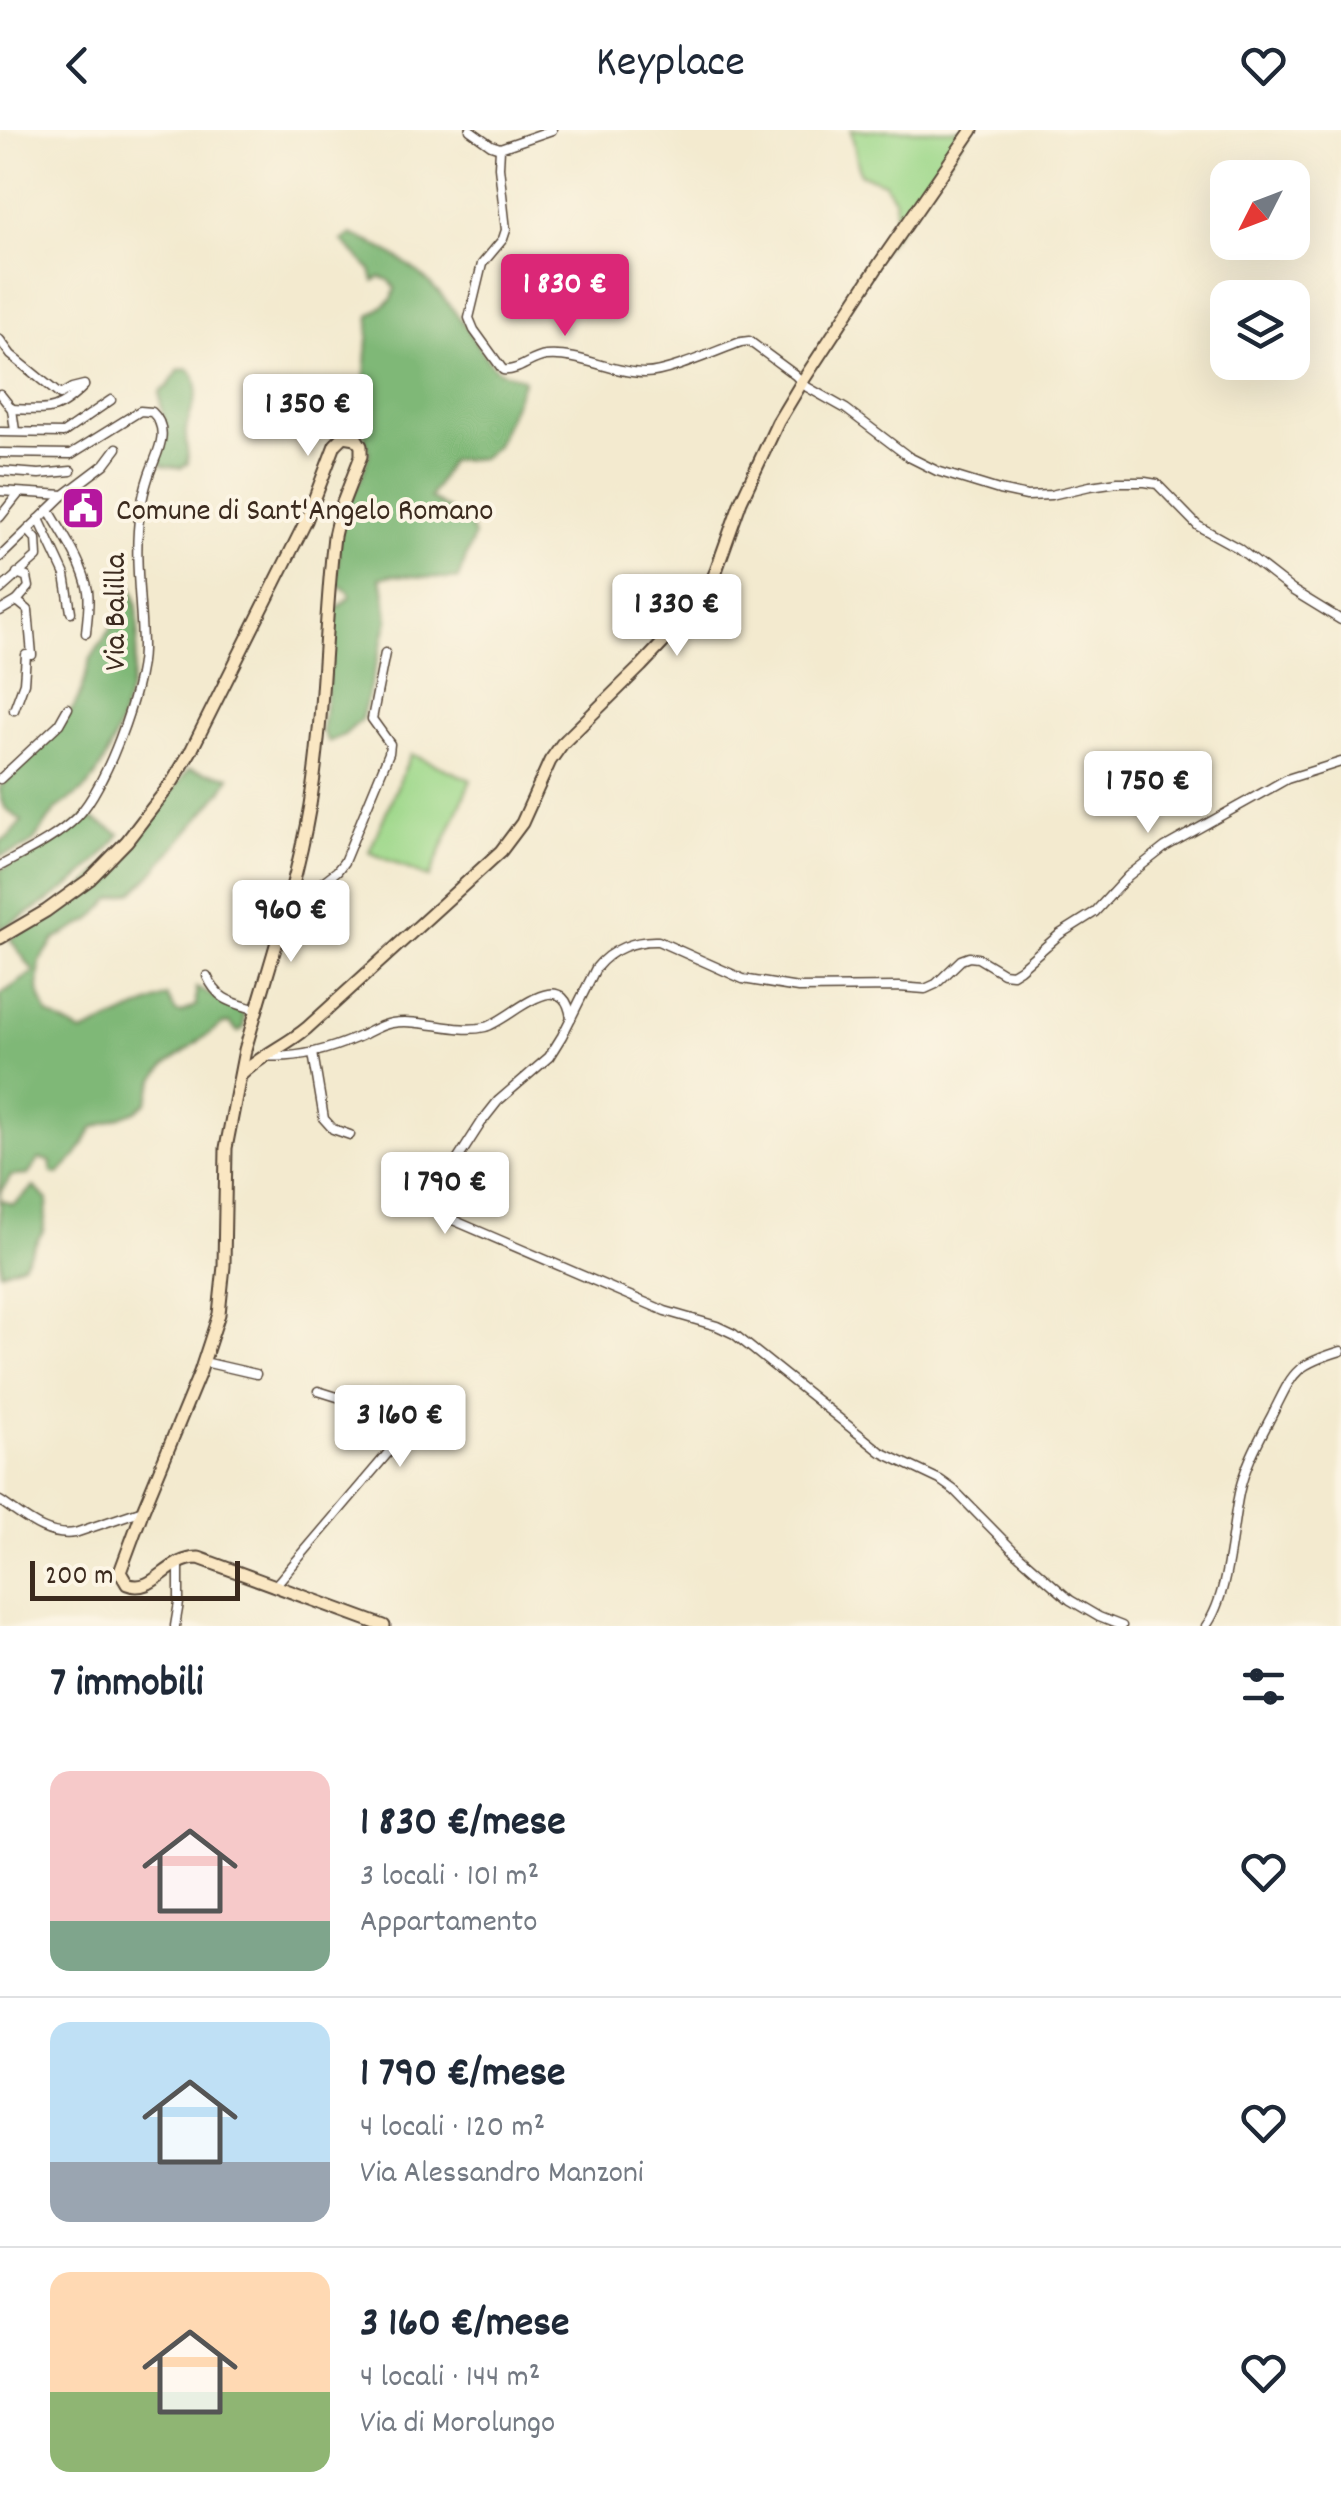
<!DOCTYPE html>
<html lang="it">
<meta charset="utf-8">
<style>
body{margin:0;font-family:Dekko,sans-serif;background:#f6f6f7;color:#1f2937;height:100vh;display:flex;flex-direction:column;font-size:38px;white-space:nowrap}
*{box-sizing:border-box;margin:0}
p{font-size:32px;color:#747a83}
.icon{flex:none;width:55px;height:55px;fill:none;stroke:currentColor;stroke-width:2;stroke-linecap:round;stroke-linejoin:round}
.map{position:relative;height:1496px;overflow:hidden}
.panel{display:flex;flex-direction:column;background:#fff;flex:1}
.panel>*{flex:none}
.needle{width:65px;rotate:228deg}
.controls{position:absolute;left:1210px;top:30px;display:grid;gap:20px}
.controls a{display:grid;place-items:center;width:100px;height:100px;border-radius:20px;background:#fff;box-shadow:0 10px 40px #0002;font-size:50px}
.scale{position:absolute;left:30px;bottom:25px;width:210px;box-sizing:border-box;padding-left:10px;border:5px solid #3b2a1e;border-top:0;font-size:28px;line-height:35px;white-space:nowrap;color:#3b2a1e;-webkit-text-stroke:8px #fcf5e5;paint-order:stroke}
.price{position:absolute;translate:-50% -85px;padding:0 22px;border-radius:10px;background:#fff;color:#222;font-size:32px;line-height:65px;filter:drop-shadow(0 2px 5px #0008)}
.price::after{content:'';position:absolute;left:50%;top:60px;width:30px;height:22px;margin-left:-15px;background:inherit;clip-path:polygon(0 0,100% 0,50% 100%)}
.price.selected{background:#db2777;color:#fff}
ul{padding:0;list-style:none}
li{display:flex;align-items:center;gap:30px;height:250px;padding:0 50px}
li+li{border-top:2px solid #e0e1e3}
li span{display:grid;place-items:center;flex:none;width:280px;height:200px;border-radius:20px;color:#555}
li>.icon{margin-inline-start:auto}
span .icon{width:120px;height:120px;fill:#fffc;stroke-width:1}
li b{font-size:42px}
h2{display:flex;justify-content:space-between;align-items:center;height:120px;padding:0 50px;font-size:42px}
header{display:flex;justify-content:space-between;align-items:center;height:130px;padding:0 50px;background:#fff;font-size:45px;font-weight:600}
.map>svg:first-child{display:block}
.green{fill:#9fd88b;stroke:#6d8154;stroke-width:2.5}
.forest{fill:#7fb877;stroke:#5d714a;stroke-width:2.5}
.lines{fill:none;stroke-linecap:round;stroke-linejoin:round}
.street-casing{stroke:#574739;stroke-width:11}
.secondary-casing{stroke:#574739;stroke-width:15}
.street{stroke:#fff;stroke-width:8}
.secondary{stroke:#fae7c3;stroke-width:11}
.labels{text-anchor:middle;stroke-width:8;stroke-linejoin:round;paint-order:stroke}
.poi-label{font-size:32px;fill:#3b2a1e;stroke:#fcf5e5;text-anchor:start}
.street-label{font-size:32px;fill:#3b2a1e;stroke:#fcf5e5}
</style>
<header><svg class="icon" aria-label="back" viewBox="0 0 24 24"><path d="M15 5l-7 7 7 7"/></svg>Keyplace<svg class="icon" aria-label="heart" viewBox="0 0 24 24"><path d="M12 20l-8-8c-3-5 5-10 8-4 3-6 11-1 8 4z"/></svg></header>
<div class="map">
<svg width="1341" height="1496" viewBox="0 0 1341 1496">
<rect width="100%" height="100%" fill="#fcf5e5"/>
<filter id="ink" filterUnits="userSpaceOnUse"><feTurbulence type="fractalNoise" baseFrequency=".01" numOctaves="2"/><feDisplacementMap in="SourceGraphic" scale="20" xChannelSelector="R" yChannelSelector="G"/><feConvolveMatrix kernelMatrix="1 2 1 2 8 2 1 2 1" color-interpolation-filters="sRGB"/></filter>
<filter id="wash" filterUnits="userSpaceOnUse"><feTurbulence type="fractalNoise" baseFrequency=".0048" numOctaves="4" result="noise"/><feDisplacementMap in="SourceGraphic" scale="40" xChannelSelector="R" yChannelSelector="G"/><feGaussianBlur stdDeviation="2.25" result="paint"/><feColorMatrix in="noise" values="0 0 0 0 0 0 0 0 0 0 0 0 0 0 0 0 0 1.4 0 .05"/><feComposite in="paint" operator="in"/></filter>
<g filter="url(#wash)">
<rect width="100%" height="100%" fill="#f3eacf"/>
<!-- green -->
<g class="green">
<path d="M851 0H969L880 124 881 117 895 88V70L884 53 860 44Z"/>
<path d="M411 624 471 650 429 748 369 722Z"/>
</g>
<!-- forest -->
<g class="forest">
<path d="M351 104C401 124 433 150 464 194 471 204 488 233 496 239 504 245 516 243 524 250L496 316 482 328 450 331 430 368 469 392 474 406 458 449 392 445 380 448 384 458 388 490 361 590 344 605 328 612 322 601 336 480 350 467 349 462 337 454 340 388 361 349 369 323 361 291 370 186 392 169 395 158 389 150 380 147 374 151 371 140 342 111Z"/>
<path d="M188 239C208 256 189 279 186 300 185 310 188 322 188 333L181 338 162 335 159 329C175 298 159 290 160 262L168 256 179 240Z"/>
<path d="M131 454C152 502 122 614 89 655 81 665 68 669 58 678 47 688 41 706 29 715 22 720 9 723 0 726V711L7 708 22 691C6 678 0 679 0 657L46 613 74 577 81 562 90 530 124 478 128 457Z"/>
<path d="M189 639 230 647 222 661 151 745 134 762 111 769 92 789 54 810 40 831 38 859 47 884 82 903 167 866 176 882 181 883 196 876V858L233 876 244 885V898L238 902 230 893 222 894 165 936 155 949 147 972 136 981 93 998 77 1025 59 1044 52 1043 50 1031 39 1029 28 1045 11 1046 0 1064V865L34 842 10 809 75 765 133 710Z"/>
<path d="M87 686 120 704C90 747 45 775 0 799V740L53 712Z"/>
<path d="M34 1057 48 1070 43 1101 23 1134 1 1142 0 1065 1 1070 13 1075Z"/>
</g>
</g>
<g filter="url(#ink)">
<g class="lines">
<!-- street casing -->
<g class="street-casing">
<g id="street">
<path d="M470 0 491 15 500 18 552 0"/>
<path d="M500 18 499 37 506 100 503 109 482 134 469 188 474 200 503 240C518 242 530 228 546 226 580 223 612 243 645 243 668 243 718 220 741 212L749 211 795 245 807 257 846 279 909 327 937 341 999 360 1027 366 1051 365 1090 356 1118 352H1145L1157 354 1198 396 1238 418 1292 460 1341 490"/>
<path d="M0 210 11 225 60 265 72 258 84 255"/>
<path d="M0 264 12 279 15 301"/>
<path d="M12 279C49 280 56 284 84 256"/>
<path d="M0 302 63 303 111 270"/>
<path d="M0 323 71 324 140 281 152 282C172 301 156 324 149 345 145 357 142 370 140 382 133 428 142 474 142 519 142 560 105 659 77 687 56 708 26 722 0 736"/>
<path d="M0 341 39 344 71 341"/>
<path d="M0 361 64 365"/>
<path d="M49 380C63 405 83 432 88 461 90 475 87 489 86 503"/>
<path d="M0 387 19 363"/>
<path d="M39 389 65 445 71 482"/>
<path d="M0 427 64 365 105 334 117 318"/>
<path d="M0 460 37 427 36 409 28 400"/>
<path d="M0 481 17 471 29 457 27 447 17 443"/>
<path d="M14 580 24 553 26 525H32L28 480 17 471"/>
<path d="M0 649 59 594 68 578"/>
<path d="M288 779 337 741 344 732 389 623 390 614 372 589 385 523"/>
<path d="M207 846C218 871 232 872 257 880"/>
<path d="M313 923 324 989 333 999 350 1005"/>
<path d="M265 926C296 929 328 920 356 908 368 903 379 895 392 893 421 888 457 904 485 897 509 891 563 831 571 888"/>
<path d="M204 1232 256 1244"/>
<path d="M0 1371C23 1386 46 1408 75 1403L143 1380"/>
<path d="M274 1457 405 1303V1295L398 1286 318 1261"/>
<path d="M175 1496 179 1473V1431"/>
<path d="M1122 1496 1099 1487 1070 1470 1014 1421 954 1360 940 1350 881 1322 734 1204 717 1196 665 1181 439 1084 429 1077 425 1064 430 1057 456 1032 483 990 498 971 549 927 562 906 596 838C611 819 635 810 658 811L743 849 798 858 899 857 925 859 936 854 961 830 969 827 978 828 1003 843 1012 844 1020 839 1060 804 1095 782 1128 746 1165 717 1287 649 1341 632"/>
<path d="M1206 1496C1229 1465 1231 1401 1239 1363 1245 1335 1259 1310 1272 1285 1294 1242 1292 1236 1341 1221"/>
</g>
</g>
<!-- secondary casing -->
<g class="secondary-casing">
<g id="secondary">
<path d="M0 808 46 781 90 749 127 711 173 651 192 619 306 391 335 315 344 306 356 308 361 316V326L340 380 334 406C324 495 324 586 310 675 296 758 268 839 245 920L226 1018 224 1136 219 1184 200 1242 143 1380 120 1442 127 1454C154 1465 166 1428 199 1428L384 1496"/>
<path d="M242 944C261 925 287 915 307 898L501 721 522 693 550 631 562 614 641 536 703 470 716 441 741 371 778 292 802 252 880 133 972 0"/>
</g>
</g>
<!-- street -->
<use href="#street" class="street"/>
<!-- secondary -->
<use href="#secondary" class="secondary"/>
</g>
</g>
<!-- icons -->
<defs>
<g id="civic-square" transform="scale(2.25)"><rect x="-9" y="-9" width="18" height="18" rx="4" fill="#b5179e" stroke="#fcf5e5"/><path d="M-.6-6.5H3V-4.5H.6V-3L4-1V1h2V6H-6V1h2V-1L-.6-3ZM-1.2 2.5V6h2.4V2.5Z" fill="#fff"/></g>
</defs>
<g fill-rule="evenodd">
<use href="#civic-square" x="83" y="378"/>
</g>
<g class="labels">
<!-- poi labels -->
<g class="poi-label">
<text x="116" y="389">Comune di Sant'Angelo Romano</text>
</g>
<!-- street labels -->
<g class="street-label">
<text transform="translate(113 482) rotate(-90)" y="11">Via Balilla</text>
</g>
</g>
</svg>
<div class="controls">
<a><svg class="needle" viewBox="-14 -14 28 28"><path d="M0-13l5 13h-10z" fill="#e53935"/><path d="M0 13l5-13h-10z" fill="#747a83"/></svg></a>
<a><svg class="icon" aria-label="layers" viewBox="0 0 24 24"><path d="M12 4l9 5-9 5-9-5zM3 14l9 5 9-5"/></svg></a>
</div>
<div class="scale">200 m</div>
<b class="price selected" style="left:565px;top:209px">1 830 €</b>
<b class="price" style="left:308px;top:329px">1 350 €</b>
<b class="price" style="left:677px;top:529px">1 330 €</b>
<b class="price" style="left:1148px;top:706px">1 750 €</b>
<b class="price" style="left:291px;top:835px">960 €</b>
<b class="price" style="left:445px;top:1107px">1 790 €</b>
<b class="price" style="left:400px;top:1340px">3 160 €</b>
</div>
<section class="panel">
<h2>7 immobili<svg class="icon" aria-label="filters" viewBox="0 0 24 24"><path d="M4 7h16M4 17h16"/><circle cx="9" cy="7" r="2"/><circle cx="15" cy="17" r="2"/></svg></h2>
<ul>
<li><span style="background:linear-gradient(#f6c9c9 75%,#7fa58c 0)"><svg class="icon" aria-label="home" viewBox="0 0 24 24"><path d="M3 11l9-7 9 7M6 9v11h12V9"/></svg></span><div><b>1 830 €/mese</b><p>3 locali · 101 m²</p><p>Appartamento</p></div><svg class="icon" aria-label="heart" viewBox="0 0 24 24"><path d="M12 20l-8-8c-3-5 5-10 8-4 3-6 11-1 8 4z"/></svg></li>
<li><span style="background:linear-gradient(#bfe0f5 70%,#9aa5b1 0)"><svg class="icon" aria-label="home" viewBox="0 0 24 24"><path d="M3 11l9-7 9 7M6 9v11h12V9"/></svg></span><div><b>1 790 €/mese</b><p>4 locali · 120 m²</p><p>Via Alessandro Manzoni</p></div><svg class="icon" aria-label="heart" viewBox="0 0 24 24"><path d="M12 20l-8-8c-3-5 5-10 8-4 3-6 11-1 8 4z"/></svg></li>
<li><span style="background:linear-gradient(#ffd9b3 60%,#8fb573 0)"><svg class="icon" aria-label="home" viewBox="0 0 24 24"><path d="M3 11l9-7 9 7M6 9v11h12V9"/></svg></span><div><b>3 160 €/mese</b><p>4 locali · 144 m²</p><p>Via di Morolungo</p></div><svg class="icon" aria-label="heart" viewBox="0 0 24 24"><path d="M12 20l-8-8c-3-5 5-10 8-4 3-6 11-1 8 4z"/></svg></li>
</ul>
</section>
